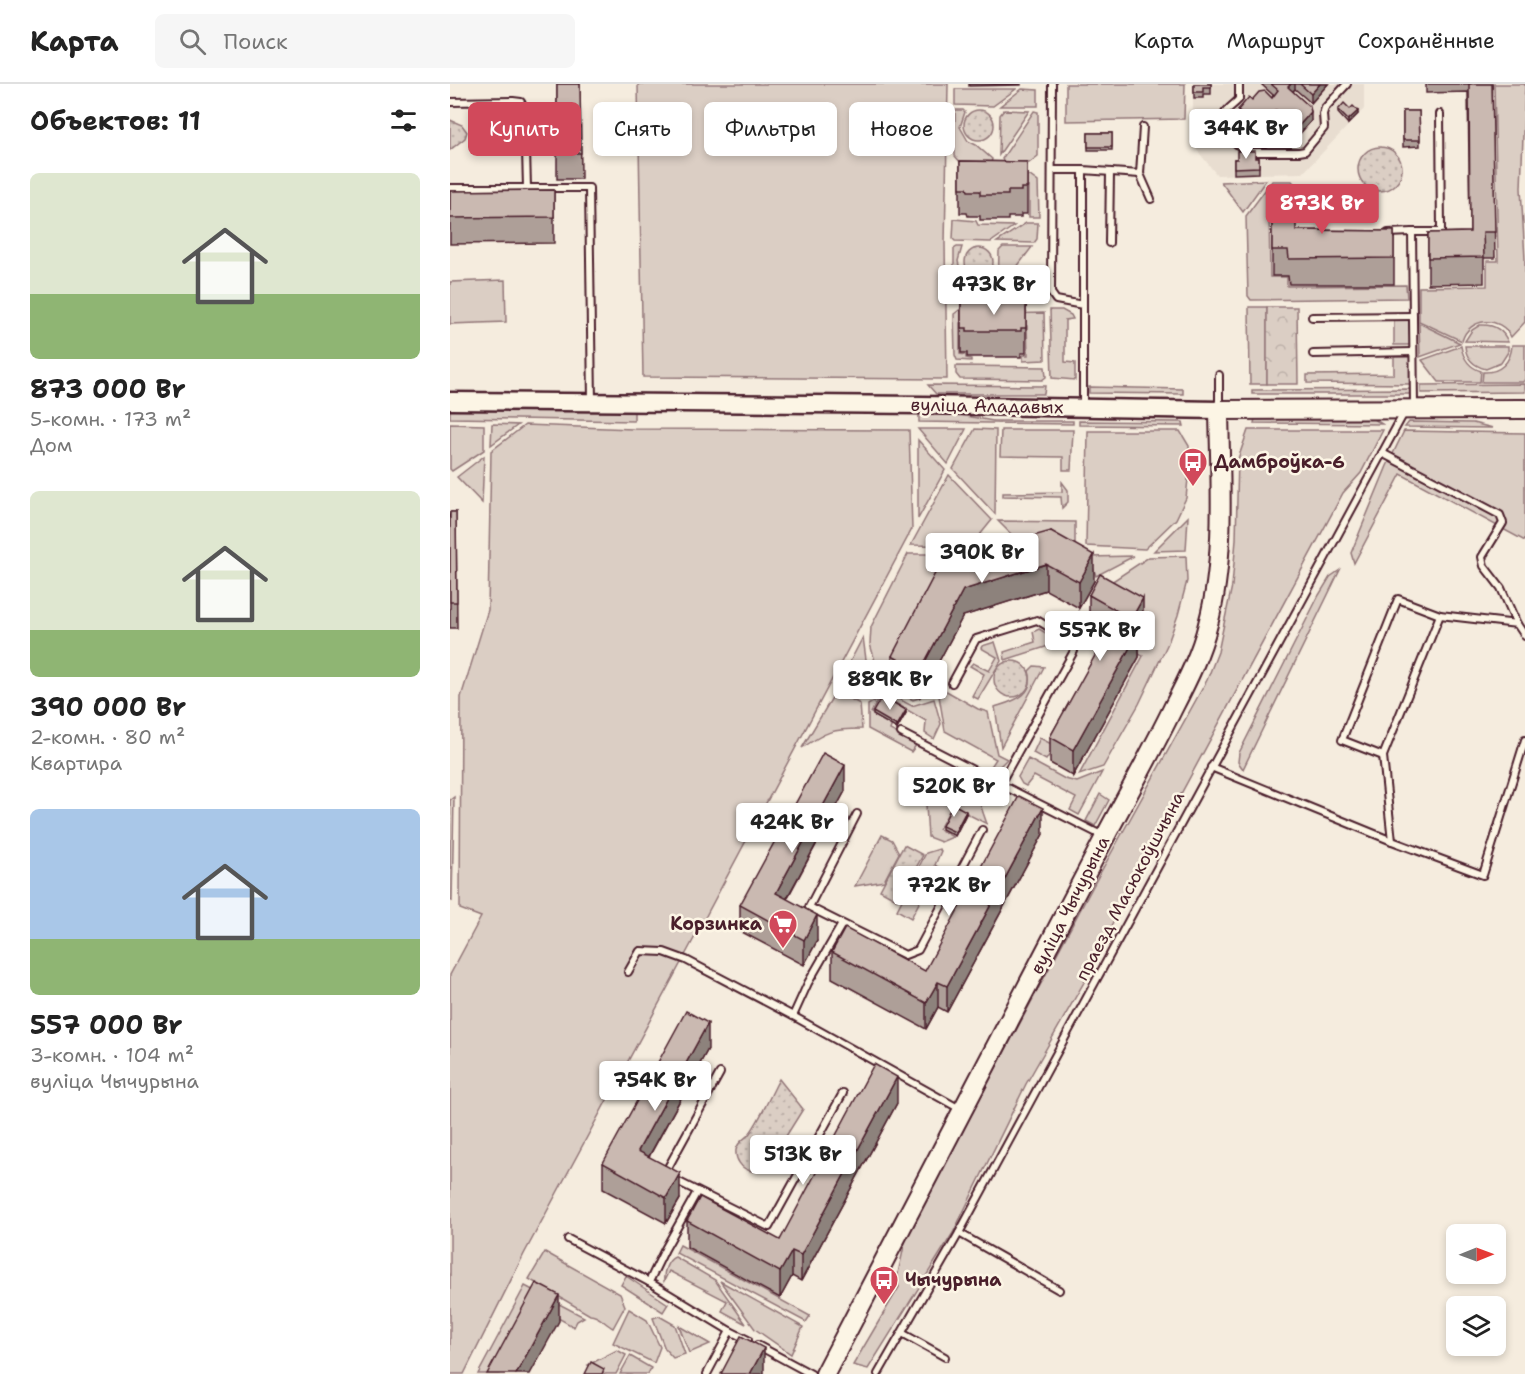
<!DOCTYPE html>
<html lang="ru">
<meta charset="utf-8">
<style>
body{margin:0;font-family:"Shantell Sans",sans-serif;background:#f6f6f6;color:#222;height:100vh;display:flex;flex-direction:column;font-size:22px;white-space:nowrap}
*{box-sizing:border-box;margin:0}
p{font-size:20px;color:#767676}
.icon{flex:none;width:33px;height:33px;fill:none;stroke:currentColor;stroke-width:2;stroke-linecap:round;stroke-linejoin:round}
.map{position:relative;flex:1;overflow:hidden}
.drawer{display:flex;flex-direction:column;background:#fff;width:450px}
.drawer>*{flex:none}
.banner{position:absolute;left:18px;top:18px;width:570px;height:54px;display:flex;gap:12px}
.needle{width:39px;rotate:89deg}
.tools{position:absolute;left:996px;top:1140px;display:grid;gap:12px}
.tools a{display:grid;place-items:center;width:60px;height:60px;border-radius:9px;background:#fff;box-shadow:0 3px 9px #0003;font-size:30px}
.price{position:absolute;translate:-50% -51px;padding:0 14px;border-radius:6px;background:#fff;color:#222;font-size:20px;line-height:39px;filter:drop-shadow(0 2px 3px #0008)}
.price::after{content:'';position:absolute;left:50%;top:36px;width:18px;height:14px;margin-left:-9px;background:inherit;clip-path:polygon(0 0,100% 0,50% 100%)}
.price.selected{background:#d1495b;color:#fff}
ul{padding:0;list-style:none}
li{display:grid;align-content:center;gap:12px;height:318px;padding:0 30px}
li span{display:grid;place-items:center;height:186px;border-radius:9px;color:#555}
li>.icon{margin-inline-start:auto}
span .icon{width:108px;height:108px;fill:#fffc;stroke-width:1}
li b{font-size:26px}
h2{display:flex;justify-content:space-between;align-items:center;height:72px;padding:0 30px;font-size:26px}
.chip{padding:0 21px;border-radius:9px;background:#fff;box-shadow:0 3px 9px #0003;font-size:21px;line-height:54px}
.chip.selected{background:#d1495b;color:#fff}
header{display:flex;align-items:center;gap:36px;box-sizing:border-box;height:84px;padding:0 30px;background:#fff;border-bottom:2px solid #e0e0e0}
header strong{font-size:28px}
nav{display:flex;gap:33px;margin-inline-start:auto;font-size:21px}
.search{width:420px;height:54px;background:#f6f6f6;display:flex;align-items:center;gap:15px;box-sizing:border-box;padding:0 21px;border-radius:9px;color:#767676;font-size:22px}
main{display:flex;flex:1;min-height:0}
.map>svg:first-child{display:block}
.built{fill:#e8ddd0}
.grass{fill:#dbcec4;stroke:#927678;stroke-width:1.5}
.forest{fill:url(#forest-crowns);stroke:#927678;stroke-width:1.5}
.park{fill:url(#park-dots);stroke:#927678;stroke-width:1.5}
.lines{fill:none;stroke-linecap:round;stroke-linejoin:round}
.service-casing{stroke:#4a1f2b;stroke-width:10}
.tertiary-casing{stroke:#4a1f2b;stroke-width:21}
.secondary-casing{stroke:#4a1f2b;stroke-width:22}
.service{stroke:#fcf5e5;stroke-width:6}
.tertiary{stroke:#fcf5e5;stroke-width:16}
.secondary{stroke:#fcf5e5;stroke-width:18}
.wall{fill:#ae9f98;stroke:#4a1f2b;stroke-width:1.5}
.shaded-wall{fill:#8d827c;stroke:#4a1f2b;stroke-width:1.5}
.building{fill:#cab9b1;stroke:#4a1f2b;stroke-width:1.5}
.labels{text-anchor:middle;stroke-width:5;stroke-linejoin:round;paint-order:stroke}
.street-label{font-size:18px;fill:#4a1f2b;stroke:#fcf5e5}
.poi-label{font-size:18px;font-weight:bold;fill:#4a1f2b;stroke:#fcf5e5;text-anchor:start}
</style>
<header>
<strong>Карта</strong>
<div class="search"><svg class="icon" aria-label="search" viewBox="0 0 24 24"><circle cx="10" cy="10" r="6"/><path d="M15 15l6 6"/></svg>Поиск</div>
<nav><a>Карта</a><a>Маршрут</a><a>Сохранённые</a></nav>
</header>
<main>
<section class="drawer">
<h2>Объектов: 11<svg class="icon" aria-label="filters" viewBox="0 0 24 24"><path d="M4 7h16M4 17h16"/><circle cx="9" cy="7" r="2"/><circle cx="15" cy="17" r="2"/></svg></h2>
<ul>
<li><span style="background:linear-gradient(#dfe7d0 65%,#8fb573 0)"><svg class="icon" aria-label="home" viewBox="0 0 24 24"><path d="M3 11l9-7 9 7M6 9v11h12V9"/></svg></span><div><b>873 000 Br</b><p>5-комн. · 173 m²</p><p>Дом</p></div></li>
<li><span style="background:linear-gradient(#dfe7d0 75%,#8fb573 0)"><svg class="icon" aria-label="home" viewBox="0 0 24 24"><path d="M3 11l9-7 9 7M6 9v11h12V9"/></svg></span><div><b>390 000 Br</b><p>2-комн. · 80 m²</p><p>Квартира</p></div></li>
<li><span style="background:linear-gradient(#a9c7e8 70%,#8fb573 0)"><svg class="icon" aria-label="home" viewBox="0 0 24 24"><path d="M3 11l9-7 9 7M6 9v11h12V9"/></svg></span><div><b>557 000 Br</b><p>3-комн. · 104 m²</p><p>вуліца Чычурына</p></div></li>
</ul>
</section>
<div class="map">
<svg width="1075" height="1290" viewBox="0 0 1075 1290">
<defs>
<pattern id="forest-crowns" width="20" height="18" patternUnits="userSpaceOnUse" patternTransform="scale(1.5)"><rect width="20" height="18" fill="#dbcec4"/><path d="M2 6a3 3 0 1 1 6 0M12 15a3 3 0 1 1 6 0" fill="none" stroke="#bdb0a9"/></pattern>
<pattern id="park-dots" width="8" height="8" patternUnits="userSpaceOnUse" patternTransform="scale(1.5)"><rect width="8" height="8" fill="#dbcec4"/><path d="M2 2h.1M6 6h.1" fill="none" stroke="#bdb0a9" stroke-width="1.8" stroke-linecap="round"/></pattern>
</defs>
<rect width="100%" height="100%" fill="#f5ecde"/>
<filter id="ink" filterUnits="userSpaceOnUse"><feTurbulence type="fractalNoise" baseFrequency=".0167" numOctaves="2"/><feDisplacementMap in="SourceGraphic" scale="12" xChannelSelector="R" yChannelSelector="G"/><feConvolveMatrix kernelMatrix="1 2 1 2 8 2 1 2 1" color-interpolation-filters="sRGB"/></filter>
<g filter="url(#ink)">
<!-- built -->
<path class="built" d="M743 0H914V25L853 89 767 91 743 61Z"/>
<!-- grass -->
<g class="grass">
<path d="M188 0H498L495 160 497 295 193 293Z"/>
<path d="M616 0H735L734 35 616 37Z"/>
<path d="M1044 0H1075L1071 104 1075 175V238L1061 253C1050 231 1019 233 1012 257L969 237V203L1037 202V177H1048Z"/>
<path d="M505 5H566L543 22 505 21Z"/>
<path d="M572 5 588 6V22H550Z"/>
<path d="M505 26H513L515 28 510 43 518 57 526 61 542 75 541 79H511L505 72Z"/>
<path d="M554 26 579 27 549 71 550 31Z"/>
<path d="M584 27 588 28V72L579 79H555L552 75Z"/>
<path d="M547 92H580L588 98 589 133H579V103L547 102Z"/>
<path d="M816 96 793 128 771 98Z"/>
<path d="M822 97H842L864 122 859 124 819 125 820 193H837V202L956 201 957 214 801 216 798 212 796 132Z"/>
<path d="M504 135 526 137 528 141 564 142 541 158 505 157 503 155Z"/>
<path d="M576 139H588L587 155 584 159 547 158Z"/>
<path d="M507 163H512L508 177 510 186 541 213 540 215 509 214 504 208V165Z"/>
<path d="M553 163H582L548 208 549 167Z"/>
<path d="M571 186H587V209L579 215H551V212Z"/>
<path d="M55 196 56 238 0 240V198Z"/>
<path d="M513 223 523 238 510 239V270L516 271V274L521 275V277L507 276 505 271 504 230Z"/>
<path d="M799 223H817V300H800Z"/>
<path d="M600 226H612L621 231 623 235 615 236V278L625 279V296L602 294Z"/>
<path d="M594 229 595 276 573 277V271H578L577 242 553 241V230Z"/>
<path d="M959 234 960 261H944V235Z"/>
<path d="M969 239 1010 259 970 273Z"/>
<path d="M1030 241C1044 240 1053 245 1058 258L1015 257 1022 246Z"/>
<path d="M1062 261H1075V295L1073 298H1032L1033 288C1050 289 1061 278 1062 261Z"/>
<path d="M1011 262C1013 274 1018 283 1031 287L1030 298H989L972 276Z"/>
<path d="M1015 262H1058V268L1051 279 1036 285C1024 282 1016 275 1015 262Z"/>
<path d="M944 273H960V300L857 299V291L944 290Z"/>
<path d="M506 282 595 283 596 293 592 296 510 295 506 290Z"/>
<path d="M1075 300V308L971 309V301Z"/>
<path d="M478 301 595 302 594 310H486Z"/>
<path d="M639 303 733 305V310L639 309Z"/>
<path d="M962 305 963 310H802V306Z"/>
<path d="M0 324 184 325V337L0 334Z"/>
<path d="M469 329 505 330 543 337H623V340L469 338Z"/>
<path d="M805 335H924L932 340 804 339Z"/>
<path d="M629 337 733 338 734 342 629 341Z"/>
<path d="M959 338 1023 339 1043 344 955 343Z"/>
<path d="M0 340 34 341V366L2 387 0 385Z"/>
<path d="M42 340 68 341 41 361Z"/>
<path d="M75 341 183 345 459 346 462 445 240 862 74 1170 14 1290H0V891L31 833 10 825 11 613 38 526 41 367Z"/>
<path d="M468 345H516L498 380Z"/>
<path d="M525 345 546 346 545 430 503 385Z"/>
<path d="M551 346H623L621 386H613V373L550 372Z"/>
<path d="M798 346H933L911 389 893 409 669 825 637 893 576 1000 503 1149 418 1285 403 1281 449 1203 447 1194 456 1153 643 802 757 596 768 568 782 502 786 456 788 375Z"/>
<path d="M638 347H730L739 362V385L736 414 726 435 695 465 636 462Z"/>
<path d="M954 347 1075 349V457L951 390 904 479 901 469 937 382Z"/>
<path d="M468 356 495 386 468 435Z"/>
<path d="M34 372 32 419 7 393Z"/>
<path d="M499 391 542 436 521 462 461 461Z"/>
<path d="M612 398 618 406V418L612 424 611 413 553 412V409L612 408Z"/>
<path d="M738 433 736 466 704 467Z"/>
<path d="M548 437 625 438V463L573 462Z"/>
<path d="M458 470H628L490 502 441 598 469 614 463 616 432 600 426 589 425 577 420 560 421 543Z"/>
<path d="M684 472 646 492 640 473Z"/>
<path d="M736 472 737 497 728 531 718 559 689 620 653 683 629 691 693 572 681 566 695 538 648 512 652 504 699 473Z"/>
<path d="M890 486 793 685 788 678 789 669 869 511 880 493Z"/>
<path d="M589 545 611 558 555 576 554 568 585 558 583 548Z"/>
<path d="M413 553 417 583 422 595 414 614 394 604 391 595Z"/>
<path d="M545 558 551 577 528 615 522 612 534 590 520 582 523 579 539 587 547 573 531 564 532 562Z"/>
<path d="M584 582 594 583 551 663 545 623C563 617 586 612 579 587Z"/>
<path d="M493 605 528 625 538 628 547 670 557 675 549 683 540 684 546 675 495 647 489 612Z"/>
<path d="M386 607 410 620 412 645C382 645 377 647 352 664Z"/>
<path d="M441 611 462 622 484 615 491 640 484 655 475 649 476 637 435 613Z"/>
<path d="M429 614 421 629 442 640 440 646 467 660 461 668 418 645V621Z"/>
<path d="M590 654 605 662 596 676 583 669Z"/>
<path d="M578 675 615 695 627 698 652 688 629 731 620 726 626 714 584 692 576 702 572 700 568 693Z"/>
<path d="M474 688 529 717 537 740 502 722 489 745 503 753 491 758 478 753Z"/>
<path d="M534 700 554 710 549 720 530 710Z"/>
<path d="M650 710 659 716 645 742 636 737Z"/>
<path d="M4 713 2 817 0 816V716Z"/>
<path d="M432 751 442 756 449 769 434 797 405 802Z"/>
<path d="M489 765 491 767 485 781 488 783 461 834 447 826 476 769Z"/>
<path d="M230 1161 360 1232 356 1238 226 1169Z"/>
<path d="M95 1168 170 1210 175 1222 163 1244C155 1240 149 1231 140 1231L79 1195Z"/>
<path d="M225 1173 265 1196 296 1240 272 1227 277 1217 219 1187 214 1197C213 1189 217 1176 225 1173Z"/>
<path d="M176 1192 218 1220 213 1228 171 1201Z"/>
<path d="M270 1197 353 1243 341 1270 305 1245Z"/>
<path d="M75 1202 134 1233 127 1237 124 1243 87 1222 49 1290H28Z"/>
<path d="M179 1225 197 1236 210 1263 204 1279 163 1259Z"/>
<path d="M209 1232 225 1241 235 1270 223 1274 215 1265 203 1234Z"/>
<path d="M229 1242 260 1260 239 1269Z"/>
<path d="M167 1266 176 1271 166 1290H155L138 1281Z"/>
<path d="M180 1272 201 1284 198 1290H170Z"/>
</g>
<!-- forest -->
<path class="forest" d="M817 223H847L848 300H817Z"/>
<!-- park -->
<g class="park">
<circle cx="529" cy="41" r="15"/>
<path d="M0 36 12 41 17 48 15 54 0 66Z"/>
<circle cx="39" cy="54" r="15"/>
<circle cx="930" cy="85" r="22"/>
<circle cx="529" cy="178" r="14"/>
<circle cx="562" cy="595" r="18"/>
<path d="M454 761 473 771 448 816 430 806Z"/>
<path d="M329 995 353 1025 318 1081C313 1085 308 1088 301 1087 291 1085 285 1075 286 1066 288 1056 296 1055 300 1049 312 1032 320 1012 329 995Z"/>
</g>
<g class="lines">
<!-- service casing -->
<g class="service-casing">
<g id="service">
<path d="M602 0 601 209 606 216 633 221V324"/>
<path d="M789 0V15C785 20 778 24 775 29 765 44 787 61 798 68H849L855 67 874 44 873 30 875 24 897 0"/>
<path d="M0 18 63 17 71 18 75 26 77 104"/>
<path d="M602 86H633V221"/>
<path d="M633 86 690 90 693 43"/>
<path d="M690 90 701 115"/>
<path d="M0 104H139L142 317"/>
<path d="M938 149 962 148"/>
<path d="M659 159 660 88"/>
<path d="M862 233 963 232"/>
<path d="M863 270 963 268"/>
<path d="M769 291V325"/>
<path d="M964 322 962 148H991L990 30"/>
<path d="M932 369 1050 431 1053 439 1032 473 1034 482 1051 504 1067 540"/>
<path d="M948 515 990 531 933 672 892 656Z"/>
<path d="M990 531 1067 540 1075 552"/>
<path d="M502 599 526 555 587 536 623 558 624 567 550 700 653 752"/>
<path d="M451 649 550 700"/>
<path d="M933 672 942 757"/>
<path d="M761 683 942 757 1033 791 1075 656"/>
<path d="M407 730 359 823 455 871 468 866 532 746"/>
<path d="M178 888 190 867 214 868 236 876 343 932 510 1025"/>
<path d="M343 932 358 899 392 840"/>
<path d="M215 1089 270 989"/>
<path d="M223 1095 319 1143 393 1009"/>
<path d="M509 1149 609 1206"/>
<path d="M118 1155 199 1198 280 1247 257 1290"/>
<path d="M199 1198 215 1165 247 1108"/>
<path d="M280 1247 298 1256"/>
<path d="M452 1249 495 1273"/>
<path d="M307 1261 361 1290"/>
<path d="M428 1290 509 1149 955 327"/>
</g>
</g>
<!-- tertiary casing -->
<g class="tertiary-casing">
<path id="tertiary" d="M0 317 472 321 769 326"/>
</g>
<!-- secondary casing -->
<g class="secondary-casing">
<path id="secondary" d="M375 1290 655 753C678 710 702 667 723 624 737 597 751 569 758 540 776 475 770 393 769 326L1075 325"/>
</g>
<!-- service -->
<use href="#service" class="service"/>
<!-- tertiary -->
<use href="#tertiary" class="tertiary"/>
<!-- secondary -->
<use href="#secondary" class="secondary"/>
</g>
<!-- wall -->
<g class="wall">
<path d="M107 0H130L131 95H107Z"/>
<path d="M519 0H571V1L519 2Z"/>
<path d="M744 0H761V10H753V14H744Z"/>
<path d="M811 0H878L861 19 845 5 843 7 861 37 845 55 842 50 840 52 831 44V40L826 36 810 52 805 50 802 54 786 41V32L788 30V26L802 16 822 14 823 11Z"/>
<path d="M976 0H1042L1045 174H1034V199L978 200V149L1020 148 1018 8 976 9Z"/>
<path d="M900 25 908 30 898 40 888 29V26Z"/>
<path d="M953 27H969L970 62 953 63Z"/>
<path d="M745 28 753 32H762L761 55H754L753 60H745Z"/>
<rect x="638" y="49" width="24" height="17"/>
<path d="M809 74V89L784 90V75Z"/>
<path d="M510 77 577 78V130H571V133H558V136H530V132H518L517 129H510Z"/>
<path d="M822 102 846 146 944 147V200H839L838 192H822Z"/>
<path d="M104 106V159L0 160V107Z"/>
<path d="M511 217H576V269H571V273H517V269H511Z"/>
<path d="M0 428H6L7 544H0Z"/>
<path d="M601 447 644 497 629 524 596 506 513 532 470 613 442 598V572Z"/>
<path d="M639 511 693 539 688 547 689 573 623 692 600 679V653L659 548 639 537Z"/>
<path d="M423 628 456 629 447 645 423 631Z"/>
<path d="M395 707 337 815 367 857 354 881 290 847V821Z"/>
<path d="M516 730 505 752 492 745V742Z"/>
<path d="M593 750 497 928 488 923 476 945 382 894V868L475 887Z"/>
<path d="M258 965 199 1073 230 1115 216 1139 153 1105V1079Z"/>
<path d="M447 1019 351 1197 342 1192 330 1214 237 1163V1137L330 1156Z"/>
</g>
<!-- shaded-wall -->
<g class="shaded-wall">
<path d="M841 0H845V5L838 12V3Z"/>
<path d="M870 0H878L861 19V10Z"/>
<path d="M826 26V36L810 52V42Z"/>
<path d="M908 27V30L898 40V36Z"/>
<path d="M861 28V37L845 55V46Z"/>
<path d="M805 41V50L802 54V45Z"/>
<path d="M842 41V50L840 52V42Z"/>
<path d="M644 471V497L629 524V498Z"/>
<path d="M596 480V506L513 532 470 613V587L513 506Z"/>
<path d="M693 514V539L678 567V541Z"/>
<path d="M689 547V573L623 692V666Z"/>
<path d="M456 626V629L447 645V642Z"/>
<path d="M395 681V707L326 834V809Z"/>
<path d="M593 724V750L497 928V902Z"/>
<path d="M516 727V730L505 752V748Z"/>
<path d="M367 831V857L354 881V856Z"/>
<path d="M488 898V923L476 945V919Z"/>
<path d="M258 939V965L188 1092V1067Z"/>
<path d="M447 993V1019L351 1197V1171Z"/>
<path d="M230 1089V1115L216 1139V1114Z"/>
<path d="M342 1167V1192L330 1214V1188Z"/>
<path d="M109 1211V1237L80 1290H66Z"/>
<path d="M314 1264V1290H300Z"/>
</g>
<!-- building -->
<g class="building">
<path d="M107 0H130L131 69H107Z"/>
<path d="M744 0H761V3H753V8H744Z"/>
<path d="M821 0H841L838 3 860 23 861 28 845 46 842 41 840 42 831 35V32L826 26 810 42 805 41 802 45 786 32 790 28 788 26 799 13 802 16 809 8 815 7 822 14 828 6Z"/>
<path d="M850 0H870L861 10Z"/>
<path d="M1019 0H1042L1045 148H1033L1034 173 978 174V149L1020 148Z"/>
<path d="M894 19 900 25 903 22 908 27 898 36 888 26Z"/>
<path d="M953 27H969L970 56H953Z"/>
<path d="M745 28H753V32H762L761 49H754L753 54H745Z"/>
<rect x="638" y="49" width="24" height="14"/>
<path d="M787 67H805V74H809V83L784 84V75H787Z"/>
<path d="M510 77 577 78V104H571V107H558V111H530V107H518L517 104H510Z"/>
<path d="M822 102H846V146L944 147V174L839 175 838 166H822Z"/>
<path d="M104 106V133L0 134V107Z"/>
<path d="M511 217H576V244H571V247H517V244H511Z"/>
<path d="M0 428H6L7 518H0Z"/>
<path d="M601 447 644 471 629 498 596 480 513 506 470 587 442 572 491 478Z"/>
<path d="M650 490 693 514 678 541 689 547 623 666 600 653 669 528 639 511Z"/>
<path d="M432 612 456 626 447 642 423 628Z"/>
<path d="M373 669 395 681 326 809 367 831 354 856 290 821Z"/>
<path d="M569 712 593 724 497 902 488 898 476 919 382 868 395 844 475 887Z"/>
<path d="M503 720 516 727 505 748 492 742Z"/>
<path d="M236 927 258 939 188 1067 230 1089 216 1114 153 1079Z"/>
<path d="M424 980 447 993 351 1171 342 1167 330 1188 237 1137 250 1113 330 1156Z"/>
<path d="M86 1199 109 1211 66 1290H37Z"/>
<path d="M291 1252 314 1264 300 1290H271Z"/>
<path d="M141 1278 154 1285 152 1290H135Z"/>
</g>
</g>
<!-- icons -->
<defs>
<g id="bus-pin" transform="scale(1.5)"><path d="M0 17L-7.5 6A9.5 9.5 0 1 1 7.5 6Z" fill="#d1495b" stroke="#fcf5e5"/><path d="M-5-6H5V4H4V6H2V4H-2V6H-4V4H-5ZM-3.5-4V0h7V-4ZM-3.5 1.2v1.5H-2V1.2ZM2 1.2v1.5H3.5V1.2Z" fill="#fff"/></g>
<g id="supermarket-pin" transform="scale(1.5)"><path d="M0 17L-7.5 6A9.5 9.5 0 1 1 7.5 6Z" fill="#d1495b" stroke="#fcf5e5"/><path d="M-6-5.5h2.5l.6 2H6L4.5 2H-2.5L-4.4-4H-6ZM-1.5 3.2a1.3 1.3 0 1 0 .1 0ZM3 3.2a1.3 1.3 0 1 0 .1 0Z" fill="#fff"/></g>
</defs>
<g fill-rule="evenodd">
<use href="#bus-pin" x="743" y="378"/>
<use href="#supermarket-pin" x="333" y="840"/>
<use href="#bus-pin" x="434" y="1196"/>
</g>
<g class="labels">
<!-- street labels -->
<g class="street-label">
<text transform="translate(537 322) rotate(1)" y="6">вуліца Аладавых</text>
<text transform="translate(680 802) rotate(-62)" y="6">праезд Масюкоўшчына</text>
<text transform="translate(620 821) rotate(-63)" y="6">вуліца Чычурына</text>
</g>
<!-- poi labels -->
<g class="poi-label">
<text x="764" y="384">Дамброўка-6</text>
<text x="312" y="846" text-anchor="end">Корзинка</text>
<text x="455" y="1202">Чычурына</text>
</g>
</g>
</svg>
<div class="tools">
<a><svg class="needle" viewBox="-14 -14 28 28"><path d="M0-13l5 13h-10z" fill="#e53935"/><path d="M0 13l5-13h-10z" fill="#767676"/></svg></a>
<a><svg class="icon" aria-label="layers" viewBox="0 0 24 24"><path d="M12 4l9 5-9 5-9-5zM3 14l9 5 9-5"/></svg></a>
</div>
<b class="price" style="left:796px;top:76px">344K Br</b>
<b class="price selected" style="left:872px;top:151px">873K Br</b>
<b class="price" style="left:544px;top:232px">473K Br</b>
<b class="price" style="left:532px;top:500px">390K Br</b>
<b class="price" style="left:650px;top:578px">557K Br</b>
<b class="price" style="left:440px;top:627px">889K Br</b>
<b class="price" style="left:504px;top:734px">520K Br</b>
<b class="price" style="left:342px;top:770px">424K Br</b>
<b class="price" style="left:499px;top:833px">772K Br</b>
<b class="price" style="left:205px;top:1028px">754K Br</b>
<b class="price" style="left:353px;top:1102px">513K Br</b>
<div class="banner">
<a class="chip selected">Купить</a>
<a class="chip">Снять</a>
<a class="chip">Фильтры</a>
<a class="chip">Новое</a>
</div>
</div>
</main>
